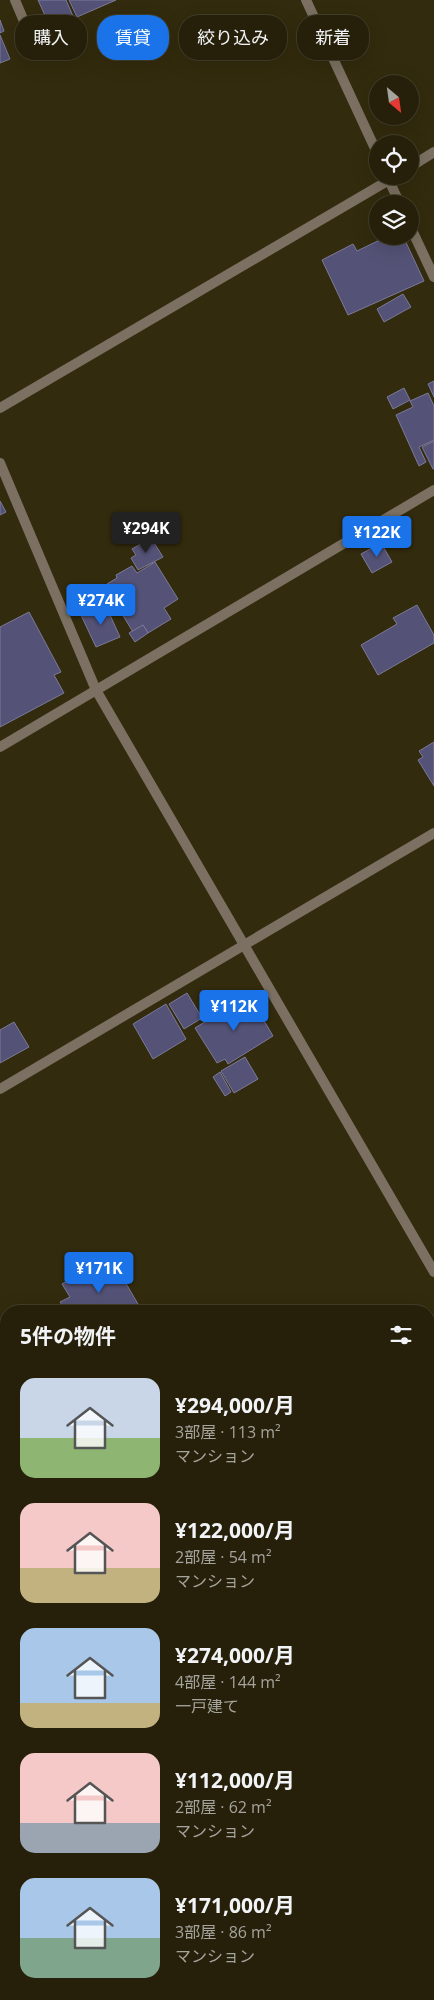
<!DOCTYPE html>
<html lang="ja">
<meta charset="utf-8">
<style>
body{margin:0;font-family:"Open Sans","Noto Sans JP",sans-serif;background:#322d18;color:#f1f3f6;height:100vh;display:flex;flex-direction:column;font-size:19px;white-space:nowrap}
*{box-sizing:border-box;margin:0}
p{font-size:16px;color:#a4a39c}
.icon{flex:none;width:28px;height:28px;fill:none;stroke:currentColor;stroke-width:2;stroke-linecap:round;stroke-linejoin:round}
.map{position:relative;flex:1;overflow:hidden}
.panel{position:absolute;left:0px;top:1305px;width:435px;height:695px;display:flex;flex-direction:column;background:#26200a;border-radius:20px 20px 0 0;box-shadow:0 5px 20px #0002,0 0 0 1px #423e2b}
.panel>*{flex:none}
.guide{position:absolute;left:15px;top:15px;width:405px;height:45px;display:flex;gap:10px}
.needle{width:32px;rotate:151deg}
.controls{position:absolute;left:369px;top:75px;display:grid;gap:10px}
.controls a{display:grid;place-items:center;width:50px;height:50px;border-radius:50%;background:#26200a;box-shadow:0 5px 20px #0002,0 0 0 1px #423e2b;font-size:25px}
.price{position:absolute;translate:-50% -42px;padding:0 11px;border-radius:5px;background:#1a73e8;color:#fff;font-size:16px;line-height:32px;filter:drop-shadow(0 1px 2px #0008)}
.price::after{content:'';position:absolute;left:50%;top:30px;width:15px;height:11px;margin-left:-8px;background:inherit;clip-path:polygon(0 0,100% 0,50% 100%)}
.price.selected{background:#222;color:#fff}
ul{padding:0;list-style:none}
li{display:flex;align-items:center;gap:15px;height:125px;padding:0 20px}
li span{display:grid;place-items:center;flex:none;width:140px;height:100px;border-radius:15px;color:#555}
li>.icon{margin-inline-start:auto}
span .icon{width:60px;height:60px;fill:#fffc;stroke-width:1}
li b{font-size:21px}
h2{display:flex;justify-content:space-between;align-items:center;height:60px;padding:0 20px;font-size:21px}
.chip{padding:0 18px;border-radius:20px;background:#26200a;box-shadow:0 5px 20px #0002,0 0 0 1px #423e2b;font-size:18px;line-height:45px}
.chip.selected{background:#1a73e8;color:#fff}
.map>svg:first-child{display:block}
.building{fill:#545276;stroke:#7b7a99}
.lines{fill:none;stroke-linecap:round;stroke-linejoin:round}
.minor{stroke:#7b7061;stroke-width:10}
.primary{stroke:#cbb596;stroke-width:12}
</style>
<div class="map">
<svg width="434" height="2000" viewBox="0 0 434 2000">
<rect width="100%" height="100%" fill="#332b0d"/>
<!-- building -->
<g class="building">
<path d="M38 0H66L76 23 53 33Z"/>
<path d="M69 0H116L77 17Z"/>
<path d="M0 20 4 31 0 33Z"/>
<path d="M0 35 10 59 0 63Z"/>
<path d="M388 236H403L424 281 348 315 322 260 353 244 357 251Z"/>
<path d="M403 294 411 307 384 322 377 309Z"/>
<path d="M434 381V397L428 384Z"/>
<path d="M404 388 410 400 393 409 387 397Z"/>
<path d="M428 393 434 406V440L419 447 426 462 419 466 396 415 413 407 410 401Z"/>
<path d="M434 441V469H433L422 447Z"/>
<path d="M0 501 6 512 0 515Z"/>
<path d="M151 538 163 557 138 570 131 558 136 555 132 549Z"/>
<path d="M381 543 392 562 372 573 361 554Z"/>
<path d="M155 562 178 599 164 608 171 619 148 633 143 625 133 632 108 591 110 590 107 584 117 578 116 575 132 566 137 573Z"/>
<path d="M105 604 120 637 96 647 81 615Z"/>
<path d="M417 605 434 635V643L378 675 361 645 397 624 393 618Z"/>
<path d="M29 612 61 672 54 675 64 693 0 727V627Z"/>
<path d="M143 625 148 633 135 642 129 633Z"/>
<path d="M434 742V786L418 760 423 757 419 751Z"/>
<path d="M187 993 202 1018 184 1029 169 1004Z"/>
<path d="M250 997 273 1036 228 1064 225 1059 217 1063 195 1028 219 1013 220 1016Z"/>
<path d="M166 1004 186 1039 153 1059 133 1024Z"/>
<path d="M14 1022 29 1047 0 1063V1030Z"/>
<path d="M245 1057 258 1079 234 1093 221 1071Z"/>
<path d="M220 1072 231 1092 225 1096 213 1077Z"/>
<path d="M117 1268 142 1311H66L60 1302 70 1297 62 1284 82 1272 89 1284Z"/>
<path d="M434 1819V1883H433L429 1874V1822Z"/>
<path d="M6 1872V1902L0 1891V1875Z"/>
<path d="M434 1931V1995L427 1999 424 1994H429V1934Z"/>
<path d="M6 1993 33 1994 37 2000H0V1997Z"/>
<path d="M60 1994H88L77 2000H64Z"/>
<path d="M138 1994H160L142 2000H140Z"/>
<path d="M252 1994 254 2000H234L251 1994Z"/>
<path d="M330 1994H334L335 2000H310Z"/>
<path d="M360 1994H412L416 2000H363Z"/>
</g>
<g class="lines">
<!-- minor -->
<g class="minor">
<path d="M15 0 37 52"/>
<path d="M306 0 378 155"/>
<path d="M410 167 434 152"/>
<path d="M387 176 400 204"/>
<path d="M410 226 434 277"/>
<path d="M0 408 396 176"/>
<path d="M0 463 96 690 434 1272"/>
<path d="M0 747 434 490"/>
<path d="M0 1089 434 833"/>
<path d="M429 1373 434 1370"/>
<path d="M429 1590 434 1587"/>
<path d="M429 1905 434 1902"/>
<path d="M344 1994 346 2000"/>
<path d="M189 2000 208 1994"/>
</g>
<!-- primary -->
<g class="primary">
<path d="M429 1415 434 1412"/>
<path d="M429 1458 434 1455"/>
<path d="M429 1503 434 1500"/>
<path d="M429 1544 434 1541"/>
<path d="M0 1671 6 1668"/>
<path d="M0 1711 6 1707"/>
<path d="M0 1756 6 1753"/>
<path d="M0 1793 6 1789"/>
</g>
</g>
</svg>
<div class="controls">
<a><svg class="needle" viewBox="-14 -14 28 28"><path d="M0-13l5 13h-10z" fill="#e53935"/><path d="M0 13l5-13h-10z" fill="#a4a39c"/></svg></a>
<a><svg class="icon" aria-label="locate" viewBox="0 0 24 24"><circle cx="12" cy="12" r="6"/><path d="M12 2v4M12 18v4M2 12h4M18 12h4"/></svg></a>
<a><svg class="icon" aria-label="layers" viewBox="0 0 24 24"><path d="M12 4l9 5-9 5-9-5zM3 14l9 5 9-5"/></svg></a>
</div>
<b class="price selected" style="left:146px;top:554px">¥294K</b>
<b class="price" style="left:377px;top:558px">¥122K</b>
<b class="price" style="left:101px;top:626px">¥274K</b>
<b class="price" style="left:234px;top:1032px">¥112K</b>
<b class="price" style="left:99px;top:1294px">¥171K</b>
<div class="guide">
<a class="chip">購入</a>
<a class="chip selected">賃貸</a>
<a class="chip">絞り込み</a>
<a class="chip">新着</a>
</div>
<section class="panel">
<h2>5件の物件<svg class="icon" aria-label="filters" viewBox="0 0 24 24"><path d="M4 7h16M4 17h16"/><circle cx="9" cy="7" r="2"/><circle cx="15" cy="17" r="2"/></svg></h2>
<ul>
<li><span style="background:linear-gradient(#c9d6e8 60%,#8fb573 0)"><svg class="icon" aria-label="home" viewBox="0 0 24 24"><path d="M3 11l9-7 9 7M6 9v11h12V9"/></svg></span><div><b>¥294,000/月</b><p>3部屋 · 113 m²</p><p>マンション</p></div></li>
<li><span style="background:linear-gradient(#f6c9c9 65%,#c2b280 0)"><svg class="icon" aria-label="home" viewBox="0 0 24 24"><path d="M3 11l9-7 9 7M6 9v11h12V9"/></svg></span><div><b>¥122,000/月</b><p>2部屋 · 54 m²</p><p>マンション</p></div></li>
<li><span style="background:linear-gradient(#a9c7e8 75%,#c2b280 0)"><svg class="icon" aria-label="home" viewBox="0 0 24 24"><path d="M3 11l9-7 9 7M6 9v11h12V9"/></svg></span><div><b>¥274,000/月</b><p>4部屋 · 144 m²</p><p>一戸建て</p></div></li>
<li><span style="background:linear-gradient(#f6c9c9 70%,#9aa5b1 0)"><svg class="icon" aria-label="home" viewBox="0 0 24 24"><path d="M3 11l9-7 9 7M6 9v11h12V9"/></svg></span><div><b>¥112,000/月</b><p>2部屋 · 62 m²</p><p>マンション</p></div></li>
<li><span style="background:linear-gradient(#a9c7e8 60%,#7fa58c 0)"><svg class="icon" aria-label="home" viewBox="0 0 24 24"><path d="M3 11l9-7 9 7M6 9v11h12V9"/></svg></span><div><b>¥171,000/月</b><p>3部屋 · 86 m²</p><p>マンション</p></div></li>
</ul>
</section>
</div>
